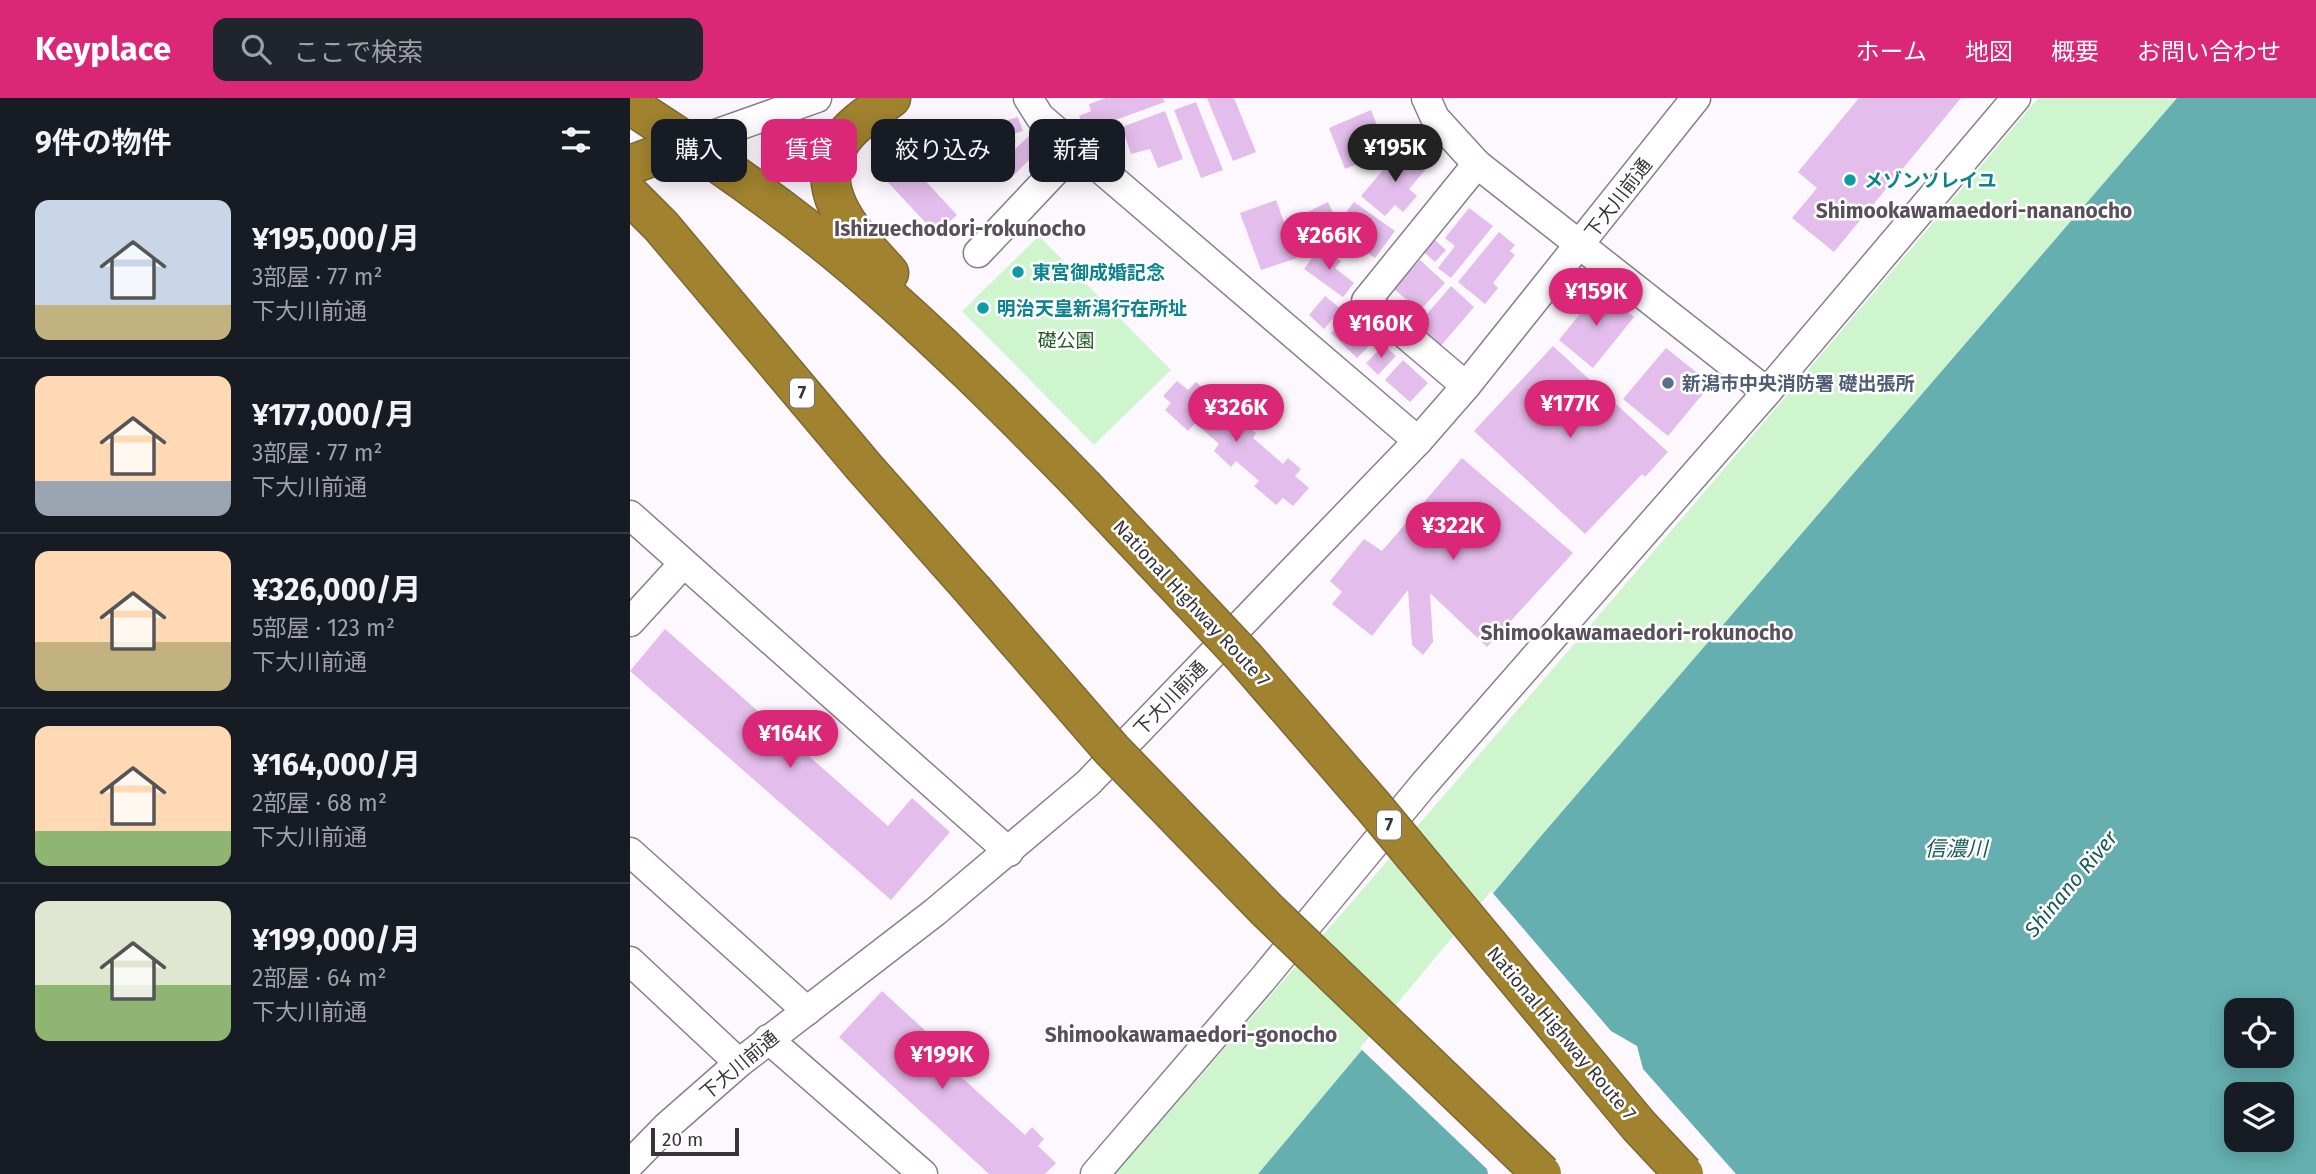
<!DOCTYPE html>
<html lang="ja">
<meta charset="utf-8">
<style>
body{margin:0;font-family:"Fira Sans","Noto Sans JP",sans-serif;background:#20242c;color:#f1f3f6;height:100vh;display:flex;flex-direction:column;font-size:26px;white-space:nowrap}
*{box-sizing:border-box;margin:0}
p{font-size:23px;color:#9ea1a6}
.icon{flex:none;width:38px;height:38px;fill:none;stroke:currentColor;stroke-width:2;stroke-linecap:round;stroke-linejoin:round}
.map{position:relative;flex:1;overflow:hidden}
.sheet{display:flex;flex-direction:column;background:#171b24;width:630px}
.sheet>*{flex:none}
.guide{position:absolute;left:21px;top:21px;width:665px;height:63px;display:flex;gap:14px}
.buttons{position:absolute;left:1594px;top:900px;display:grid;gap:14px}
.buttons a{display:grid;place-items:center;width:70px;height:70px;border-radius:14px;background:#171b24;box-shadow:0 4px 18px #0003;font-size:35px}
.scale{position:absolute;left:21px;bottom:18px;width:88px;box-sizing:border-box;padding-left:7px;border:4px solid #39343a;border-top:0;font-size:19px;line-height:24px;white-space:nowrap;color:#39343a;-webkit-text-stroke:5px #fff;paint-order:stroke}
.price{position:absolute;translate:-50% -60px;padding:0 16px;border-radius:24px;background:#db2777;color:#fff;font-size:23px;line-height:46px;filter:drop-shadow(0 2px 4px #0008)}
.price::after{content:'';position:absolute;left:50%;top:42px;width:21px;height:16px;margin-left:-10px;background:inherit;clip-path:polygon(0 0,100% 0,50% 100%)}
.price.selected{background:#222;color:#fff}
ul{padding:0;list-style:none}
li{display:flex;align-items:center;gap:21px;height:175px;padding:0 35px}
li+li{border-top:2px solid #363941}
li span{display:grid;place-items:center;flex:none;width:196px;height:140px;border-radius:14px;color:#555}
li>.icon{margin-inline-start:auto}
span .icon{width:84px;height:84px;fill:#fffc;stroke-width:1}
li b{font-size:30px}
h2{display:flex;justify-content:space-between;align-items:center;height:84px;padding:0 35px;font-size:30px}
.chip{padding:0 24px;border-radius:14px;background:#171b24;box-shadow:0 4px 18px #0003;font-size:24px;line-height:63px}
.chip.selected{background:#db2777;color:#fff}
header{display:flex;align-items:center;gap:42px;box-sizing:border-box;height:98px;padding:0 35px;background:#db2777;color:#fff}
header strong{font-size:33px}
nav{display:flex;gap:38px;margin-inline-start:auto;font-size:24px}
.search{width:490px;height:63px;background:#20242c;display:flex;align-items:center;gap:18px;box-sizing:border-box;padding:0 24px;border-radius:14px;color:#9ea1a6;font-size:26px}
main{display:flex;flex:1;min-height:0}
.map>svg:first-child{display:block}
.green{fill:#cff5ce}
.water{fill:#65afb0;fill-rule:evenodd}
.pier{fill:#fdf8fe}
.building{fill:#e3bdeb}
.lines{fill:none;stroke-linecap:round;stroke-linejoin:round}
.minor-casing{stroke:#897f8c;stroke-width:31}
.highway-casing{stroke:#7d6733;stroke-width:41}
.minor{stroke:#fff;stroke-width:28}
.highway{stroke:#a1832f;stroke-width:38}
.highway-bridge-casing{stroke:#7d6733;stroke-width:41;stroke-linecap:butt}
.highway-bridge{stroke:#a1832f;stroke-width:38}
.culture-dot{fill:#0f9aa8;stroke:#fff;stroke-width:2.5}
.service-dot{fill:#5c6f8a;stroke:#fff;stroke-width:2.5}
.labels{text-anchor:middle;stroke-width:5;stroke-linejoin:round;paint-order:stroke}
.shield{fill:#fff;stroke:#747175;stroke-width:2}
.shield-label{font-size:18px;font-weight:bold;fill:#39343a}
.culture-label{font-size:19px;font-weight:bold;fill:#0d838f;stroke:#fff;text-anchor:start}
.street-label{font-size:19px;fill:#39343a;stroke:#fff}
.park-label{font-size:19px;fill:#215a24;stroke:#fff}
.service-label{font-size:19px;font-weight:bold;fill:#4e5e75;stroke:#fff;text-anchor:start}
.neighbourhood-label{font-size:21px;font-weight:bold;fill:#594f5b;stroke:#fff}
.water-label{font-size:21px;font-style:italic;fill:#1c5b5c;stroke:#fff}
</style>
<header>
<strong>Keyplace</strong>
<div class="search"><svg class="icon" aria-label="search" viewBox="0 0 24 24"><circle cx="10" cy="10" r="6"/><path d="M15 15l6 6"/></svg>ここで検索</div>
<nav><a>ホーム</a><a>地図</a><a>概要</a><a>お問い合わせ</a></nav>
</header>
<main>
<section class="sheet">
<h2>9件の物件<svg class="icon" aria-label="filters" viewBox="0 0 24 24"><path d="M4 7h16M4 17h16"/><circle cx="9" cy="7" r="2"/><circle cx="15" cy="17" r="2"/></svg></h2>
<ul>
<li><span style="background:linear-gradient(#c9d6e8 75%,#c2b280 0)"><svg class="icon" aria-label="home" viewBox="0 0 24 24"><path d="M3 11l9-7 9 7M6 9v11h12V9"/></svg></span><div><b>¥195,000/月</b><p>3部屋 · 77 m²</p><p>下大川前通</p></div></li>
<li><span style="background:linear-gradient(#ffd9b3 75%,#9aa5b1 0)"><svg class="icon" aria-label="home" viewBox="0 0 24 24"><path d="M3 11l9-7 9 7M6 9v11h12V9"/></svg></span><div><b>¥177,000/月</b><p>3部屋 · 77 m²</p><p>下大川前通</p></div></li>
<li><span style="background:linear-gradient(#ffd9b3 65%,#c2b280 0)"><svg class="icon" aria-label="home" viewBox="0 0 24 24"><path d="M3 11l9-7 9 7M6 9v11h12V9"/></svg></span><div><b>¥326,000/月</b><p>5部屋 · 123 m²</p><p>下大川前通</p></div></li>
<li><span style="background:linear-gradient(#ffd9b3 75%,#8fb573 0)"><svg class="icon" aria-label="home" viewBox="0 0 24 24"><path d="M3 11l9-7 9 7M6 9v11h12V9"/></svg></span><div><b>¥164,000/月</b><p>2部屋 · 68 m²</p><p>下大川前通</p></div></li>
<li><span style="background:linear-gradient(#dfe7d0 60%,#8fb573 0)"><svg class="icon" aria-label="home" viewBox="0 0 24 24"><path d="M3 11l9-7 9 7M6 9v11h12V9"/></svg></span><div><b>¥199,000/月</b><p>2部屋 · 64 m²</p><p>下大川前通</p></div></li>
</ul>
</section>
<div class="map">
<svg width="1686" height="1076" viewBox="0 0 1686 1076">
<rect width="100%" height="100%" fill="#fdf8fe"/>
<!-- green -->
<g class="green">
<path d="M1408 0H1547L911 738 628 1076H485C796 720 1104 362 1408 0Z"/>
<path d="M409 138 541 272 464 347 332 213Z"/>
</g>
<!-- water -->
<path class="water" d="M1547 0H1686V1076H628L911 738ZM1606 912H1652V957H1606ZM1606 996H1652V1041H1606Z"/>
<!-- pier -->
<path class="pier" d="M861 793 981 933 1007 948 1013 971 1106 1076H858L857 1071 730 950Z"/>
<!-- building -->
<g class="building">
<path d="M476 0H533L535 4 455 33 449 18 461 13 459 6Z"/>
<path d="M577 0H604L626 54 603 63Z"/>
<path d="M1229 0H1331L1204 154 1162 120 1187 90 1168 74Z"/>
<path d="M566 4 593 72 571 80 544 12Z"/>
<path d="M741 12 755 47 745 51 747 58 715 71 699 30Z"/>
<path d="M535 13 553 61 528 70 520 51 501 56 492 29Z"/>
<path d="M388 19 393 33 383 36 386 44 355 53 348 31Z"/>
<path d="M400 37 412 49 379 82 366 69Z"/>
<path d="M772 50 796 71 779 91 787 98 773 114 765 107 755 118 731 98Z"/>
<path d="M276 62 327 117 306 136 255 81Z"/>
<path d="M646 102 667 160 631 172 610 115Z"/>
<path d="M698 104 704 117 671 150 661 122Z"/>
<path d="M724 104 765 133 745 160 730 149 723 159 697 139Z"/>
<path d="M839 110 863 128 821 180 808 170 825 148 815 140Z"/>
<path d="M869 134 885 147 880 153 885 157 863 185 868 190 855 206 828 184Z"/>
<path d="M805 142 816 152 805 164 794 154Z"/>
<path d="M690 149 711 163 705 170 724 185 713 199 674 171Z"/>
<path d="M790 162 815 185 783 220 771 209 777 202 764 191Z"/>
<path d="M821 188 844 209 809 250 785 230Z"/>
<path d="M970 191 1004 219 963 270 929 242Z"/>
<path d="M695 198 711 211 694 231 679 217Z"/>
<path d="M719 216 746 241 727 260 701 235Z"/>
<path d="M754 247 766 258 748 277 736 265Z"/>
<path d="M923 248 1038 354 1015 379 1012 376 955 436 844 333Z"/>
<path d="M1036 250 1081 286 1038 338 993 301Z"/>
<path d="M773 262 798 285 780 304 755 282Z"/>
<path d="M547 283 558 292 566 284 581 297 575 303 606 330 612 323 626 335 623 340 653 366 658 360 671 371 665 378 679 390 663 408 653 400 646 407 624 388 629 383 606 363 601 369 584 353 589 346 565 325 558 333 535 312 541 305 533 298Z"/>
<path d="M832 360 943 455 857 549 800 495 803 544 793 557 782 547 778 492 742 538 702 506 712 494 700 483 734 441 752 453Z"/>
<path d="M35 531 258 728 282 700 320 734 261 802 0 573Z"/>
<path d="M252 893 300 937 296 947 395 1037 402 1029 414 1041 408 1048 426 1065 415 1076H359L209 939Z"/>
</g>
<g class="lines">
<!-- minor casing -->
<g class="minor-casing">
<g id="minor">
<path d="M398 0 410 19 788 343"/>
<path d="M796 0 805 20 847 66 1137 294"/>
<path d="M60 45 187 0"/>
<path d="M348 155 447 50"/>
<path d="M836 288 736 203 847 66"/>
<path d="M0 417 379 754"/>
<path d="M0 524 53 466"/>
<path d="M0 754 177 913"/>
<path d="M0 863 109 965"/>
<path d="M138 941 293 1076"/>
<path d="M0 1066 36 1029 109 965 305 814 458 685 788 343 836 288 1066 0"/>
<path d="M465 1076 632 882 794 686 1137 294 1386 0"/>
</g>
</g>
<!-- highway casing -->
<g class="highway-casing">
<g id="highway">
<path d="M0 7C77 56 153 109 223 168 304 237 379 312 453 388"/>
<path d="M0 67 60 45"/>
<path d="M0 97 31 128 234 369 343 492"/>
<path d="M259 175C227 139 179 94 211 43 223 25 244 13 261 0"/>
</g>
</g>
<!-- minor -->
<use href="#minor" class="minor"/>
<!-- highway -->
<use href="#highway" class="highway"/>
<!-- highway-bridge casing -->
<g class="highway-bridge-casing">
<g id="highway-bridge">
<path d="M453 388 614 559 743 708 1009 1028 1054 1076"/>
<path d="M343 492 482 652 637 812 912 1076"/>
</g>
</g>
<!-- highway-bridge -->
<use href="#highway-bridge" class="highway-bridge"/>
</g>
<!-- markers -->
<g class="culture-dot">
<circle cx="1220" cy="82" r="7"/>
<circle cx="388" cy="174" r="7"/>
<circle cx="353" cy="210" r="7"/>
</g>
<circle class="service-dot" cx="1038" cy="285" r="7"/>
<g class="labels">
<!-- shield labels -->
<g class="shield">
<rect x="160" y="280.5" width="24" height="29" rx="5"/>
<rect x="747" y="712.5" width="24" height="29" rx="5"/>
</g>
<g class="shield-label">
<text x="172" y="301">7</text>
<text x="759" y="733">7</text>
</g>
<!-- culture labels -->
<g class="culture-label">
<text x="1234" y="89">メゾンソレイユ</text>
<text x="402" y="181">東宮御成婚記念</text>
<text x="367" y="217">明治天皇新潟行在所址</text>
</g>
<!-- street labels -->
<g class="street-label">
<text transform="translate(988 100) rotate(-52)" y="7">下大川前通</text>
<text transform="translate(562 505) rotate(47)" y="7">National Highway Route 7</text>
<text transform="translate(540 600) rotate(-46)" y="7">下大川前通</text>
<text transform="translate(932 935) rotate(50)" y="7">National Highway Route 7</text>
<text transform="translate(109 967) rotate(-40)" y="7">下大川前通</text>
</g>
<!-- park labels -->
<g class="park-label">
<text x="436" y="249">礎公園</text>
</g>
<!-- service labels -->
<g class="service-label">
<text x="1052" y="292">新潟市中央消防署 礎出張所</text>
</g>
<!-- neighbourhood labels -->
<g class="neighbourhood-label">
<text x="1344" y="120">Shimookawamaedori-nananocho</text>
<text x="330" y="138">Ishizuechodori-rokunocho</text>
<text x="1007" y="542">Shimookawamaedori-rokunocho</text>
<text x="561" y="944">Shimookawamaedori-gonocho</text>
</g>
<!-- water labels -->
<g class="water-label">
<text x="1326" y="758">信濃川</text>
<text transform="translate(1441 786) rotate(-50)" y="7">Shinano River</text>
</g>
</g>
</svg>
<div class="buttons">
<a><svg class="icon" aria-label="locate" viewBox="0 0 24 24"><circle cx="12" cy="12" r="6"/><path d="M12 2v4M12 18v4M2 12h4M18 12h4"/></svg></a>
<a><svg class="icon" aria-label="layers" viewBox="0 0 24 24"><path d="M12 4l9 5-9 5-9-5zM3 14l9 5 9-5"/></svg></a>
</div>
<div class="scale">20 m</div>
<b class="price selected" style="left:765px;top:86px">¥195K</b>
<b class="price" style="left:699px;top:174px">¥266K</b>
<b class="price" style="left:966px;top:230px">¥159K</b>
<b class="price" style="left:751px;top:262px">¥160K</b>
<b class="price" style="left:940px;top:342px">¥177K</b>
<b class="price" style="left:606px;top:346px">¥326K</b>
<b class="price" style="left:823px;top:464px">¥322K</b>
<b class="price" style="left:160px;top:672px">¥164K</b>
<b class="price" style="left:312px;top:993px">¥199K</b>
<div class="guide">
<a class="chip">購入</a>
<a class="chip selected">賃貸</a>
<a class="chip">絞り込み</a>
<a class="chip">新着</a>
</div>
</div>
</main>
